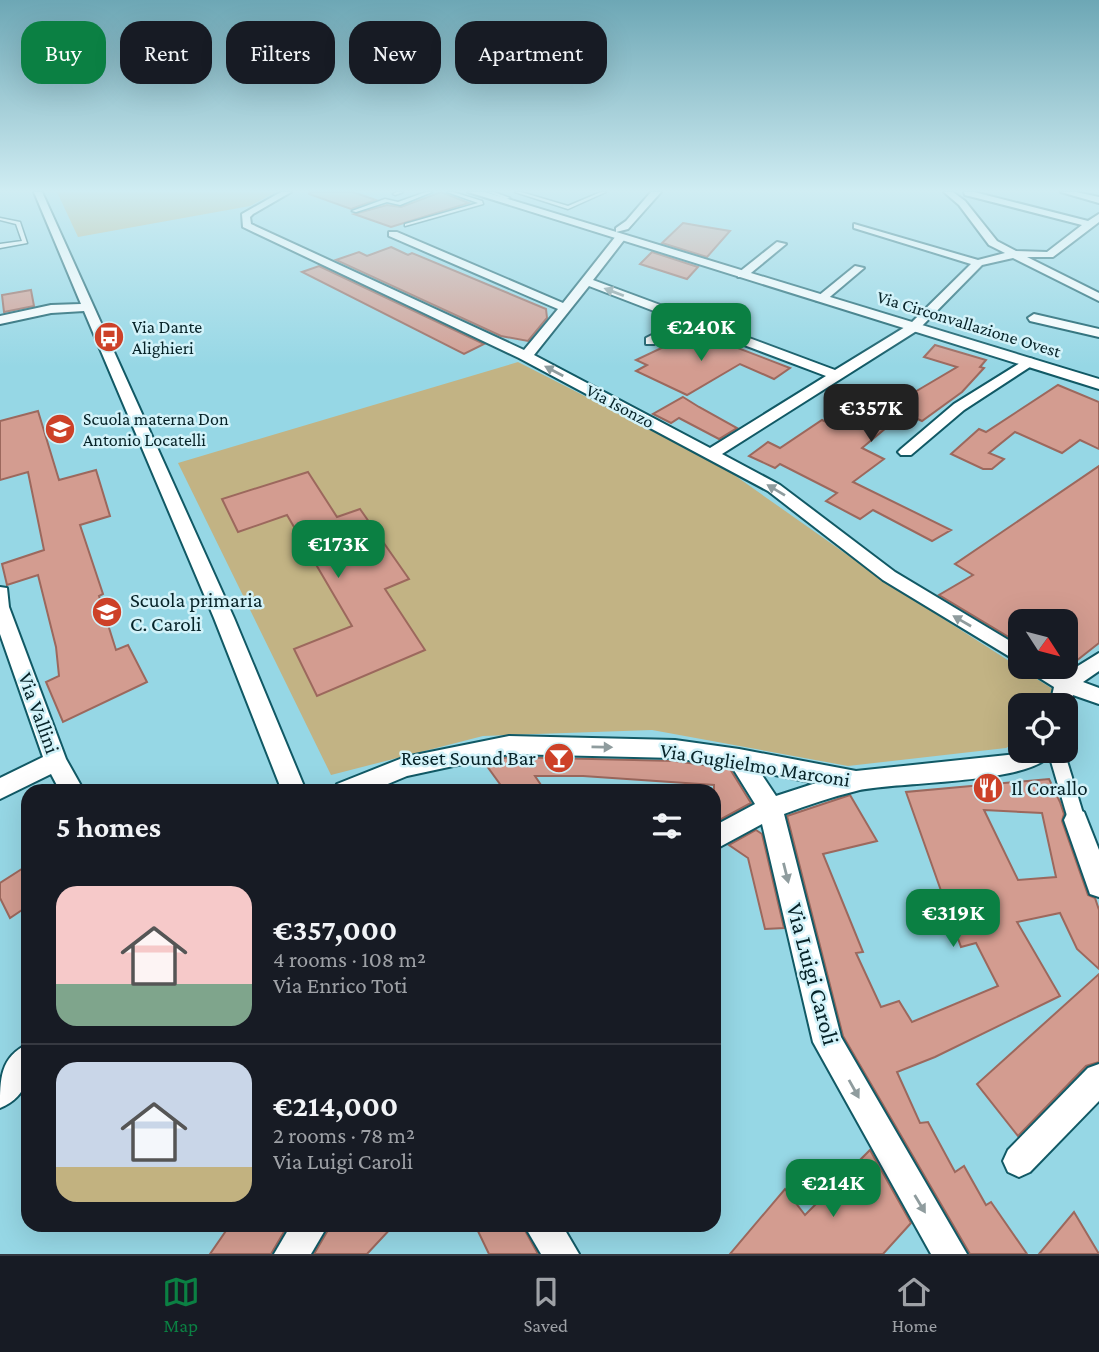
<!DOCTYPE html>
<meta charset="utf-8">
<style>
body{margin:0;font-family:"Crimson Pro",serif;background:#20242c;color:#f1f3f6;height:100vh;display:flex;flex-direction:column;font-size:26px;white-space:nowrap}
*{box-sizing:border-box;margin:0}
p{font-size:23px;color:#9ea1a6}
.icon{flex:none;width:38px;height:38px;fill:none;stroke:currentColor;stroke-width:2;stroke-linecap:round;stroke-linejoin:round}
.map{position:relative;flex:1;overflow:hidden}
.side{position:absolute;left:21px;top:784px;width:700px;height:448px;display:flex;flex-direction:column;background:#171b24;border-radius:21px;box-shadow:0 7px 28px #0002}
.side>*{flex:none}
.guide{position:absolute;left:21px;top:21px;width:700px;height:63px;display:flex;gap:14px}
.needle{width:46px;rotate:126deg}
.fabs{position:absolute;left:1008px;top:609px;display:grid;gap:14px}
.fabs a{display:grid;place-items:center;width:70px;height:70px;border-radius:14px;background:#171b24;box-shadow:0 7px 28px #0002;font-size:35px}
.price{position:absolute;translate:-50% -60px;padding:0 16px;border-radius:14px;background:#0b8043;color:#fff;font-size:23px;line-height:46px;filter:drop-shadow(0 2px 4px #0008)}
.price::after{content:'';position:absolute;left:50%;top:42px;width:21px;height:16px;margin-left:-10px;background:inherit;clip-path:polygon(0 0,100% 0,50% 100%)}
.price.current{background:#222;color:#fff}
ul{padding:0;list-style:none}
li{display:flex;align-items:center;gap:21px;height:175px;padding:0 35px}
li+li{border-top:2px solid #363941}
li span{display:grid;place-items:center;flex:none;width:196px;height:140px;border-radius:21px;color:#555}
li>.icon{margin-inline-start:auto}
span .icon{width:84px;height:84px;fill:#fffc;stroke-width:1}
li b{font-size:30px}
h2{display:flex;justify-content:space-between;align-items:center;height:84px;padding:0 35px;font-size:30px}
.chip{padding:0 24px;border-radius:21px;background:#171b24;box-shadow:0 7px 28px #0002;font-size:24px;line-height:63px}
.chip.current{background:#0b8043;color:#fff}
.dock{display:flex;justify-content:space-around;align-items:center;height:98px;border-top:2px solid #363941;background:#171b24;font-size:19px;color:#9ea1a6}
.dock a{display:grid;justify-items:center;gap:4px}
.dock .current{color:#0b8043}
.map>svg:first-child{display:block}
.green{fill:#c2b384}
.building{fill:#d39c90;stroke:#9c685d;stroke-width:2;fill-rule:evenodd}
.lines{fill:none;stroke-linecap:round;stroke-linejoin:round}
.service-casing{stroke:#115965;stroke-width:3}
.pedestrian-casing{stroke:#115965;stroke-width:4}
.minor-casing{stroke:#115965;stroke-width:4}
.tertiary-casing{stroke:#115965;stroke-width:4}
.service{fill:#fff;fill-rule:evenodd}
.pedestrian{fill:#fff;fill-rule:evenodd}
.minor{fill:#fff;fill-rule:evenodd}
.tertiary{fill:#fff;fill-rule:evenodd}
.oneway{fill:#8f9c9e}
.labels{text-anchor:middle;stroke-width:5;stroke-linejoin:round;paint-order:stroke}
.far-street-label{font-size:18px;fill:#072328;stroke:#d2f2f9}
.far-poi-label{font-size:18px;fill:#072328;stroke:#d2f2f9;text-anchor:start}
.poi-label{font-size:21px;fill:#072328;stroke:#d2f2f9;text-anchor:start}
.street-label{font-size:21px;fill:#072328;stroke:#d2f2f9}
.near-street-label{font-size:24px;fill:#072328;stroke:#d2f2f9}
</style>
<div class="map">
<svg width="1099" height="1254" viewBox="0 0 1099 1254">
<rect width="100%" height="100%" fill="#96d7e5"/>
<!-- green -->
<g class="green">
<path d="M57 192H276L250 206 78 237Z"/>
<path d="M518 362 720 465 883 580 1054 690 1048 705H1020V740L1006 748 848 766 652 730 483 736 331 775 178 463Z"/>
</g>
<!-- building -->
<g class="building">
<path d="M310 192H353L376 200 351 209 309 194Z"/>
<path d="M441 192 469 203 391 227 354 214 387 205 401 207Z"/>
<path d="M683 223 700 226 730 231 707 257 662 243Z"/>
<path d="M391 247 408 255 412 253 546 309 547 318 528 341 501 336 336 260 359 252 367 256Z"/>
<path d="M652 252 698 267 687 279 640 264Z"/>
<path d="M319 266 484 344 464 354 302 272Z"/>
<path d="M31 290 34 306 4 312 2 295Z"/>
<path d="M693 333 730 345 790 368 774 379 740 364 687 395 636 371 647 365 636 360Z"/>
<path d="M935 345 986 360 980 367 984 368 962 392 922 421 904 413 862 448 884 459 853 482 951 530 932 541 873 510 860 519 826 501 837 493 780 464 775 468 749 456 768 442 780 448 822 420 833 425 887 388 908 396 957 367 924 357Z"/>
<path d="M1058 385 1099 402V449L1080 440 1062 453 1015 432 989 453 1004 459 992 469H983L951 454 979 429 986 432Z"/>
<path d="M683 397 699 407 737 428 719 439 679 418 671 423 653 414Z"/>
<path d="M38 411 59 480 96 470 110 516 80 525 103 594 99 596 116 650 128 645 147 682 63 722 46 682 59 676 56 647 38 575 7 585 2 564 44 550 28 472 0 480V421Z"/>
<path d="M1099 466V643L1066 669V621H1020V644L939 595 973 575 955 564Z"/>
<path d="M308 472 337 517 360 509 409 579 385 589 425 650 317 696 294 649 352 626 287 515 238 532 222 499Z"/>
<path d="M509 757 675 761 730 769 751 803 714 823V785L583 776H535L545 791H505L484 762Z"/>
<path d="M1049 779 1060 802 1064 814 1062 821 1088 895 1095 898 1099 910V969L1077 949 1060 913 1017 922 1060 996 935 1057 897 1072 920 1123 928 1122 955 1172 964 1166 986 1205 991 1202 1027 1254H970L843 1036 787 816 850 795 877 841 823 854 863 952 856 953 881 1007 899 1001 912 1022 998 986 976 943 961 947 906 792ZM984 810 1042 813 1056 877 1018 880Z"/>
<path d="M756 830 762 834 784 928 765 929 748 858 729 845Z"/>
<path d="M28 865V906L10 918 0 898V883Z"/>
<path d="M1099 974V1062L1086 1066 1018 1136 977 1084Z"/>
<path d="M870 1150 911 1223 883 1254H730L785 1189 805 1215Z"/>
<path d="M1074 1212 1099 1254H1039Z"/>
<path d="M230 1225H288L271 1254H210Z"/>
<path d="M331 1225H394L367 1254H314Z"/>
<path d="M475 1225H522L538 1254H489Z"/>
</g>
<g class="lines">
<!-- service casing -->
<g class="service-casing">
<g id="service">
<path d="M397 192H403L395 195 393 194Z"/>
<path d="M426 192H432L400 205 387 202 356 212 352 211 385 199 398 202Z"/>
<path d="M447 192H453L482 201 483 204 405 226V224L478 203Z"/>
<path d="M488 192H494L510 198 506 199Z"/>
<path d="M515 192H521L568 206 601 192H606L568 209Z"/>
<path d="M0 218 20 222 27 243 0 248V244L22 241 16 224 0 220Z"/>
</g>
</g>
<!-- pedestrian casing -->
<g class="pedestrian-casing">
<path id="pedestrian" d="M1048 751H1064L1085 820 1082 826 1076 828 1070 826Z"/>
</g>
<!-- minor casing -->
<g class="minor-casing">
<g id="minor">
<path d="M34 192H42L234 618 306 791H282L214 618 84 311 51 313 0 324V316L51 305 81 304Z"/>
<path d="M281 192H291L253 214 250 217 251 224 524 350 558 309 389 236V232H397L563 303 616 236H624V240L593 280 835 370 910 324 971 264 854 228V224L978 260 1005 253 989 245 959 205 944 192H953L965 201 997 241 1016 251 1047 252 1082 225 965 195 964 192H974L1088 221 1099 214V222L1053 257H1027L1099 293V301L1013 258 982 265 918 330 722 454 780 485 895 572 1020 647V663L883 580 768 491 519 358 243 227 242 214ZM589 286 680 321 646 338V344H654L691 325 826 376 710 448 534 355Z"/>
<path d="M651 192H661L628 229 616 232V228L626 221Z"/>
<path d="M1061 192H1076L1099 197V203Z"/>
<path d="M777 242 786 244 746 277H738V273Z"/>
<path d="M855 266 864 268 825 301H817V297Z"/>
<path d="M1034 314 1099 329V337L1030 321 1028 318Z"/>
<path d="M1028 358 1033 359V365L964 410 911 455H901L898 452 901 449 954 404Z"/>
<path d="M0 587 7 588 9 607 66 759 84 791H60L51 774 0 799V778L43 757 0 634Z"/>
<path d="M1099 653V671L1083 682 1099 688V704L1073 695 1072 705 1066 712V705H1050L1054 687 1030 672 1027 667H1053L1065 674Z"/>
<path d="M509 736 675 740 739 749 856 771 1017 754 1023 751H1053C1038 785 895 781 856 791 832 797 807 805 784 814L841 1037 967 1254H931L813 1042 762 824 714 850V826L755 804 732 767 675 758 509 754 407 776 371 791H333L337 784 405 757ZM760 772 816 783 776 796Z"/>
<path d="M1076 809 1084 812 1099 850V897L1090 894 1064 820 1068 812Z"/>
<path d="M28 1044C28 1073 31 1095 0 1108 0 1079 0 1057 28 1044Z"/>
<path d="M1099 1064V1101L1030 1172 1019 1177 1008 1172 1003 1161 1008 1150 1088 1068Z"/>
<path d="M291 1225H328L311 1254H274Z"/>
<path d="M524 1225H562L579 1254H541Z"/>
</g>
</g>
<!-- tertiary casing -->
<g class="tertiary-casing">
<path id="tertiary" d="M468 192H485L1099 379V389Z"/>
</g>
<!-- service -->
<use href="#service" class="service"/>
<!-- pedestrian -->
<use href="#pedestrian" class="pedestrian"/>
<!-- minor -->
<use href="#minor" class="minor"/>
<!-- tertiary -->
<use href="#tertiary" class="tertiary"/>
</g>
<!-- one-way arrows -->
<defs><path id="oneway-solid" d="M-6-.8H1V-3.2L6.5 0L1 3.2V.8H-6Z" transform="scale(1.75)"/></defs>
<g class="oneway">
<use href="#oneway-solid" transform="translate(614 292) rotate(-159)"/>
<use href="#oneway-solid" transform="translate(554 371) rotate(-152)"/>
<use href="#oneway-solid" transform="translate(776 490) rotate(-149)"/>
<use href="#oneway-solid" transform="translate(962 621) rotate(-150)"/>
<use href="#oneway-solid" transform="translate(602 747) rotate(1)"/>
<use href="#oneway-solid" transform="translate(786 873) rotate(76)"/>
<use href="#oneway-solid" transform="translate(854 1089) rotate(61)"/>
<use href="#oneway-solid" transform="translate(920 1204) rotate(59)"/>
</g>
<!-- sky -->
<linearGradient id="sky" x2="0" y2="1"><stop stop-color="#6da7b5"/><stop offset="0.52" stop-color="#d0edf3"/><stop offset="1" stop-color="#d0edf3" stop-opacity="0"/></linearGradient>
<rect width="1099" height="367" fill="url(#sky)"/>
<!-- icons -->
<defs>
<g id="bus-disc" transform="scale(1.575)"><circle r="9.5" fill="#cd4128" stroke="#d2f2f9"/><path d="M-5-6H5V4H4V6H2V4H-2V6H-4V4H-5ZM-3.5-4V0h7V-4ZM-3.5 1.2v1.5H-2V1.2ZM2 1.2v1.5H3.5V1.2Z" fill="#fff"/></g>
<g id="school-disc" transform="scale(1.575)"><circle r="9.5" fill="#cd4128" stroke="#d2f2f9"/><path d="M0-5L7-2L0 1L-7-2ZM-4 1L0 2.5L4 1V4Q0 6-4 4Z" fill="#fff"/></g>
<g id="bar-disc" transform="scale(1.575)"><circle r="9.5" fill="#cd4128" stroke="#d2f2f9"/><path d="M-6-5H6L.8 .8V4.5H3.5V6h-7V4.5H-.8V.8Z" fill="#fff"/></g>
<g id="restaurant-disc" transform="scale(1.575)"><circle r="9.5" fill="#cd4128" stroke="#d2f2f9"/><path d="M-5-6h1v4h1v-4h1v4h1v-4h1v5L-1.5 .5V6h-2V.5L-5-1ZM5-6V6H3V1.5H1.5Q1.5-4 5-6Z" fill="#fff"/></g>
</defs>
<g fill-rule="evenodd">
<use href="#bus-disc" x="109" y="337"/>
<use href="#school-disc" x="60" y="429"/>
<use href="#school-disc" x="107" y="612"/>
<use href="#bar-disc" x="559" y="758"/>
<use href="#restaurant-disc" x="988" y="788"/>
</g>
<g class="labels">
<!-- far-street labels -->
<g class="far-street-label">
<text transform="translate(969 324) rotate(17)" y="6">Via Circonvallazione Ovest</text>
<text transform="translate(620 406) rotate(28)" y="6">Via Isonzo</text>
</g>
<!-- far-poi labels -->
<g class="far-poi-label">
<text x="132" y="333">Via Dante<tspan x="132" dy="21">Alighieri</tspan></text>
<text x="83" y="425">Scuola materna Don<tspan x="83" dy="21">Antonio Locatelli</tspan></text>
</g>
<!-- poi labels -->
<g class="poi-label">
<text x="130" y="607">Scuola primaria<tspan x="130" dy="24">C. Caroli</tspan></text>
<text x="536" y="765" text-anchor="end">Reset Sound Bar</text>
<text x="1011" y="795">Il Corallo</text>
</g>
<!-- street labels -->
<g class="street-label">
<text transform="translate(39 713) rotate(70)" y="7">Via Vallini</text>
<text transform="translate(755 765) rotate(9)" y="7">Via Guglielmo Marconi</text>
</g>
<!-- near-street labels -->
<g class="near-street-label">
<text transform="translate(813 974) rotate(75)" y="8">Via Luigi Caroli</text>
</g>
</g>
</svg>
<div class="fabs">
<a><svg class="needle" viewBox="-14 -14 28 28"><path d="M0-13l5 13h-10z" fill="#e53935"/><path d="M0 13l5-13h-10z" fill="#9ea1a6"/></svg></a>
<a><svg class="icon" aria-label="locate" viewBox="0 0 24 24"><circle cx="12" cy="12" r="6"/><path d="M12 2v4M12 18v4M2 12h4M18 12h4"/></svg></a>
</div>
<b class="price" style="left:701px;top:363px">€240K</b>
<b class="price current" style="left:871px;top:444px">€357K</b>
<b class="price" style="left:338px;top:580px">€173K</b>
<b class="price" style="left:953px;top:949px">€319K</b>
<b class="price" style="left:833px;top:1219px">€214K</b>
<div class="guide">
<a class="chip current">Buy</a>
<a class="chip">Rent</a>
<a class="chip">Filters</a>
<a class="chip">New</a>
<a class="chip">Apartment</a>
</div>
<section class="side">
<h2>5 homes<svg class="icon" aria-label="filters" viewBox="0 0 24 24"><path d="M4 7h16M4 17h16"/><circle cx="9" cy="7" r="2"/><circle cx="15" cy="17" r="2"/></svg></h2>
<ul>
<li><span style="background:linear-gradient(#f6c9c9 70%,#7fa58c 0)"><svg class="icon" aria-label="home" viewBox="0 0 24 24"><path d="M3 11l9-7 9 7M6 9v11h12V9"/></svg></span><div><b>€357,000</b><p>4 rooms · 108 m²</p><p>Via Enrico Toti</p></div></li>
<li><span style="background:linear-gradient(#c9d6e8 75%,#c2b280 0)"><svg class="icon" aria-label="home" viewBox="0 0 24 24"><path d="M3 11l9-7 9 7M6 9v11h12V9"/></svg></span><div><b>€214,000</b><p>2 rooms · 78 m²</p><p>Via Luigi Caroli</p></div></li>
</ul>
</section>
</div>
<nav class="dock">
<a class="current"><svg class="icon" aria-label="map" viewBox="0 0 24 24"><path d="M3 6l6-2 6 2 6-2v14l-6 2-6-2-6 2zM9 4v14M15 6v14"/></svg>Map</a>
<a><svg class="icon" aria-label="saved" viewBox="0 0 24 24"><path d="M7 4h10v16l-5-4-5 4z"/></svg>Saved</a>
<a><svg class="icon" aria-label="home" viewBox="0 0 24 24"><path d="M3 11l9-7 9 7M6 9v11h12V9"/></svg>Home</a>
</nav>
